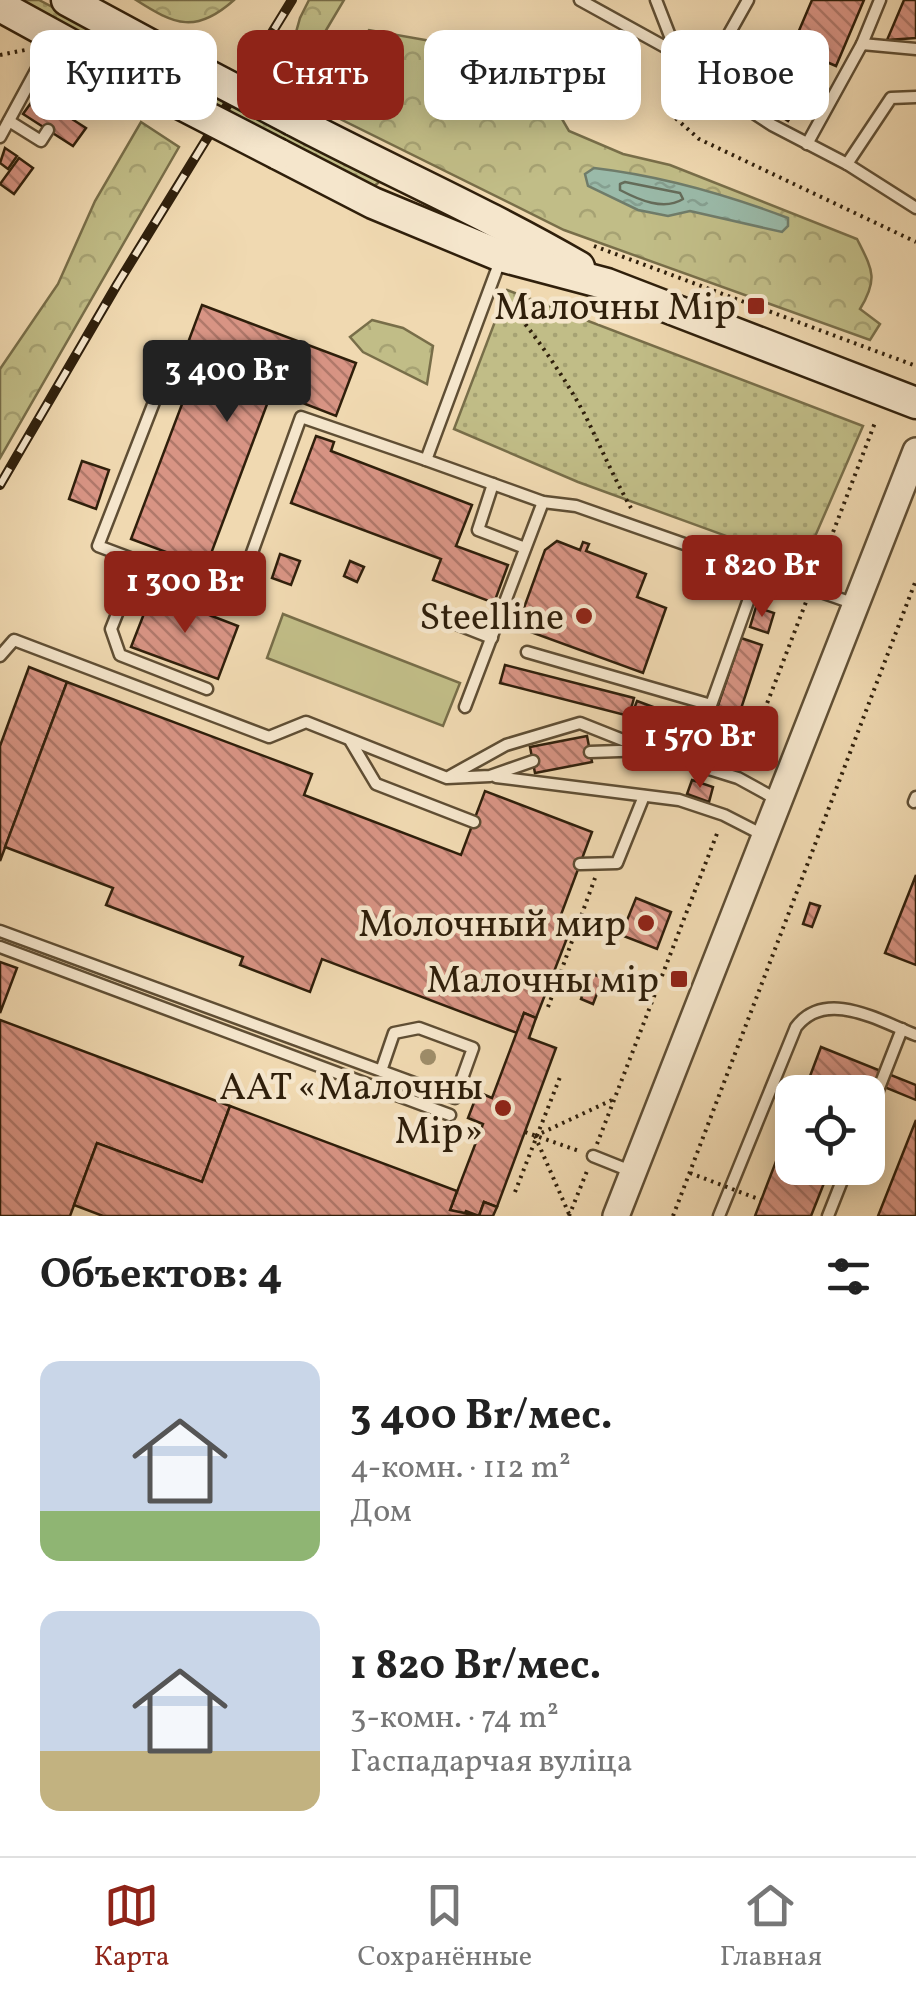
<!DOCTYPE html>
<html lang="ru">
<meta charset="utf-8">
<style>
body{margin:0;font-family:Vollkorn,serif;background:#f2f2f2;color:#222;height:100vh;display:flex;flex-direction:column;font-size:38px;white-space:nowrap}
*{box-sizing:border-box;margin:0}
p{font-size:32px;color:#767676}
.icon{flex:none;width:55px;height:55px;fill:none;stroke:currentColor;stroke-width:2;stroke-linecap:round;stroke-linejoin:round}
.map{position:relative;height:1216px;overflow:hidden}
.sheet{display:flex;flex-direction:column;background:#fff;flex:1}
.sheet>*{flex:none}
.top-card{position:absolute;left:30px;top:30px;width:858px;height:90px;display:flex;gap:20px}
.tools{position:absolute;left:775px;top:1075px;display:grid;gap:20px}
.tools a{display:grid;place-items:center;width:110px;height:110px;border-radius:20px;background:#fff;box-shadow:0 5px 25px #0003;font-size:50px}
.price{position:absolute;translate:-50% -85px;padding:0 22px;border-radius:10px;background:#8f2418;color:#fff;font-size:32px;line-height:65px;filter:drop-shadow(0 2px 5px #0008)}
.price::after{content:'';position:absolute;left:50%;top:60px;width:30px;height:22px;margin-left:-15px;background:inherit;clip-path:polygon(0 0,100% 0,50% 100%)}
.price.active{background:#222;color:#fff}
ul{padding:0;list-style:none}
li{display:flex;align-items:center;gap:30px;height:250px;padding:0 40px}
li span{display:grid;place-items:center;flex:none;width:280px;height:200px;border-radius:20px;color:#555}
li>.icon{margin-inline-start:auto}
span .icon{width:120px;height:120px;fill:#fffc;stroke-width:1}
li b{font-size:42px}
h2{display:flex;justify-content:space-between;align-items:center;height:120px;padding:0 40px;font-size:42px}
.tag{padding:0 35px;border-radius:20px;background:#fff;box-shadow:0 5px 25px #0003;font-size:35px;line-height:90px}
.tag.active{background:#8f2418;color:#fff}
.dock{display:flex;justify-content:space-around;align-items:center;height:140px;border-top:2px solid #e0e0e0;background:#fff;font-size:28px;color:#767676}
.dock a{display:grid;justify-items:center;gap:5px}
.dock .active{color:#8f2418}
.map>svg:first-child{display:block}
.grass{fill:url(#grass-dots);stroke:#786e49;stroke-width:2.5}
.forest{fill:url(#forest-crowns);stroke:#786e49;stroke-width:2.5}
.pitch{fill:#c1bd87;stroke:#786e49;stroke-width:2.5}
.water{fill:url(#water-ripples);stroke:#6f7c6a;stroke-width:2.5}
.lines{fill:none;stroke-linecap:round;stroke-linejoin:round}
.shore{stroke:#646c5a;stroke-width:2.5}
.building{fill:url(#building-back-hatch);stroke:#2f1f0b;stroke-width:2.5}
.service-casing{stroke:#5f4e34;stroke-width:15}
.tertiary-casing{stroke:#5f4e34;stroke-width:30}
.secondary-casing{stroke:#2f1f0b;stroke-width:35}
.path{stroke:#2f1f0b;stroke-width:4;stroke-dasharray:2.5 5;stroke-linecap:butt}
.service{stroke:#f5e6cc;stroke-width:10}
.tertiary{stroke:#f5e6cc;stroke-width:25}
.secondary{stroke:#f5e6cc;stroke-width:30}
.rail-casing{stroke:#2f1f0b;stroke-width:10}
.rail{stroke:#f5e6cc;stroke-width:6;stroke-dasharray:19;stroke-linecap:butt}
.secondary-bridge-casing{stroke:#2f1f0b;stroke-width:35;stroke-linecap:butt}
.path-bridge{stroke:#2f1f0b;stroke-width:4;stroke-dasharray:2.5 5;stroke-linecap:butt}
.secondary-bridge{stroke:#f5e6cc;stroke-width:30}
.tree{fill:#9e8d6a}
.poi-dot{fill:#8f2418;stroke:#f5e6cc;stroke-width:4}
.labels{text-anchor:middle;stroke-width:9;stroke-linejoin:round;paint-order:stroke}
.poi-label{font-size:38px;fill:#2f1f0b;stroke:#f5e6cc;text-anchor:end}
</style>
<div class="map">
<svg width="916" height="1216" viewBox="0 0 916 1216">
<defs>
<pattern id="grass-dots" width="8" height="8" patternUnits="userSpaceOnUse" patternTransform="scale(2.5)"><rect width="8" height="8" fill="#c1bd87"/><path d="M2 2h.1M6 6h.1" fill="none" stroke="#a6a273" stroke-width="1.8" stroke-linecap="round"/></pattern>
<pattern id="forest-crowns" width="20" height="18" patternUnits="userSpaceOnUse" patternTransform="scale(2.5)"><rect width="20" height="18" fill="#c1bd87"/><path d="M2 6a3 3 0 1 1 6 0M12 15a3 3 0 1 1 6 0" fill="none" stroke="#a6a273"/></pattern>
<pattern id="water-ripples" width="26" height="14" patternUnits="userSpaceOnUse" patternTransform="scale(2.5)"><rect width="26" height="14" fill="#9abaa9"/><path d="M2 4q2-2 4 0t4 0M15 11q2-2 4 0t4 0" fill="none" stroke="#859f90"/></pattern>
<pattern id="building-back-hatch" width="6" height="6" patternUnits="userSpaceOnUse" patternTransform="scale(2.5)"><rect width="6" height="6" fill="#d89484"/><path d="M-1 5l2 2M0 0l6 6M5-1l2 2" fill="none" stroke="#b0786a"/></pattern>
</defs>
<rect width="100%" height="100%" fill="#f0d9b1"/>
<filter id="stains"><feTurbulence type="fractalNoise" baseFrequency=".002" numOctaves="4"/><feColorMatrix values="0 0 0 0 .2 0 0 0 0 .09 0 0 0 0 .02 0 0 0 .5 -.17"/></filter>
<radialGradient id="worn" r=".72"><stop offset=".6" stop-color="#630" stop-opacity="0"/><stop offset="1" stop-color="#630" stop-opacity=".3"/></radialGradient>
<!-- grass -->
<g class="grass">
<path d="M18 0H39L379 179 378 183 373 187Z"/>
<path d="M507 290 863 426 803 564 578 482 454 429Z"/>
</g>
<!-- forest -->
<g class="forest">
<path d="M136 0H234C196 34 175 25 136 0Z"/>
<path d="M309 0H344L322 37 328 55 342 65 369 30 459 46 509 83 555 107 569 131 623 154 670 165 857 239C872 269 879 278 860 309L880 324 870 340 564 230 316 107 286 68 300 18Z"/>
<path d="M141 122 179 147 0 458V369L58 284 95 201Z"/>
<path d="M372 320 403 328 433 346 427 384 363 352 350 337Z"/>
</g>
<!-- pitch -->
<path class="pitch" d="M283 614 460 683 443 726 267 658Z"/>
<!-- water -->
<path class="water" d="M594 168C662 176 725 194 788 218V226L782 232 690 211 668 216 638 210 588 186 585 174Z"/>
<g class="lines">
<!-- shore -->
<path class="shore" d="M625 182 680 193 683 199C664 211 639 200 620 190V184Z"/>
</g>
<!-- building -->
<g class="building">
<path d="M812 0H864L836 66 792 47Z"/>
<path d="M904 0H916V38L887 40Z"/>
<path d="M773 78 803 97 788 121 758 101Z"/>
<path d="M36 96 86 128 73 146 23 114Z"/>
<path d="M5 148 17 156 8 169 0 163Z"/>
<path d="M19 158 33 168 14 194 0 184Z"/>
<path d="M202 305 356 363 336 416 272 391 206 567 131 539 198 362 183 356Z"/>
<path d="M316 436 334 442 331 451 472 505 456 546 508 565 494 603 433 580 441 559 291 503Z"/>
<path d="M82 461 109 470 96 509 69 499Z"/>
<path d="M557 541 580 550 583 542 589 544 586 551 646 574 637 597 666 608 643 673 517 627 545 550Z"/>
<path d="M280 554 300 561 291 585 272 578Z"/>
<path d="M350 561 364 567 357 582 344 576Z"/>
<path d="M152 593 238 626 218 679 131 647Z"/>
<path d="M756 607 774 613 768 633 750 627Z"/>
<path d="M741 638 762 645 734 730 712 723Z"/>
<path d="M505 665 634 698 629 716 500 683Z"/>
<path d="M29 667 67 682 0 861V746Z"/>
<path d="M67 682 312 774 304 795 461 855 485 791 592 832 556 928 569 933 536 1018 524 1013 517 1033 322 959 310 992 240 965 243 957 106 905 113 888 5 847Z"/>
<path d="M637 701 691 721 684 739 630 719Z"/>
<path d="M587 736 592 762 535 773 530 747Z"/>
<path d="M692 780 713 787 709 802 687 794Z"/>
<path d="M916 875V965L885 953Z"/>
<path d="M636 898 671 912 657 949 621 935Z"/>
<path d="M810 903 820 906 812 927 803 924Z"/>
<path d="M0 962 17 968 0 1013Z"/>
<path d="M590 973 603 978 593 1004 581 999Z"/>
<path d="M524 1013 536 1018 529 1038 556 1048 497 1207 484 1202 479 1216 466 1211 464 1215 450 1210 483 1124 468 1118 478 1092 492 1098Z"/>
<path d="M0 1020 230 1106 202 1182 97 1143 70 1216H0Z"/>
<path d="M821 1047 916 1085V1100L865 1079 860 1092H804Z"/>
<path d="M230 1106 457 1191 450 1210 479 1216 484 1202 497 1207 493 1216H103L74 1205 97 1143 202 1182Z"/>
<path d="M792 1120V1168H830L811 1216H755Z"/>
<path d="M916 1120V1216H878Z"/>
</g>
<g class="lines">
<!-- service casing -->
<g class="service-casing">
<g id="service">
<path d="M580 0 676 53"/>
<path d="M656 0 677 54 703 80 772 125 847 164 916 208"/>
<path d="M862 44 916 49"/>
<path d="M35 73 71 96 61 112"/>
<path d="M703 80 748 0"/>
<path d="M9 121 41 141 48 130"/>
<path d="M0 137 52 41"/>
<path d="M807 144 862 44 880 0"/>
<path d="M847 164 891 98 916 97"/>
<path d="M426 460 543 502 576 506 855 604"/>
<path d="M493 484 478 530 525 548"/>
<path d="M138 561 98 546 170 361"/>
<path d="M436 616 492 638"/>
<path d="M527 652 711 705 760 568"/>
<path d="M0 656 14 640 269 737 306 722 447 778 490 776 533 761"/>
<path d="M207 689 120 655 111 629 138 561 236 597 301 417 426 460 500 261"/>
<path d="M465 707 543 502"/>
<path d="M351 742 376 784 474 822"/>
<path d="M590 752 648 750 738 778 778 800"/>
<path d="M450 776 506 745 580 723 648 750"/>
<path d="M496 777 679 800 724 815 765 836"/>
<path d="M914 802 916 797"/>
<path d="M580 864 617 863 644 796"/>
<path d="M0 931 455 1098 473 1048 419 1028 394 1033 381 1071"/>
<path d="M0 947 450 1115"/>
<path d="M868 1116 902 1029"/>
<path d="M593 1156 633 1172"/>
<path d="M719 1216 796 1027C826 988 879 1021 916 1035"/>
<path d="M828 1216 847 1168"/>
</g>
</g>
<!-- tertiary casing -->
<g class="tertiary-casing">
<path id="tertiary" d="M616 1216 916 451"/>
</g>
<!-- secondary casing -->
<g class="secondary-casing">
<g id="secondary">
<path d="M67 0 163 52"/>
<path d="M0 6 146 86"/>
<path d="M293 120C388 170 486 213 579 267"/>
<path d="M278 154 373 203 501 256 607 284 916 403"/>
</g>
</g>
<!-- path -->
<g class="path">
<path d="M0 55 25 50"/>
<path d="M689 84 677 88 672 115 699 139 916 242"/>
<path d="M594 246 916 366"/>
<path d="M502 295C533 332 563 374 586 417 601 448 614 478 631 508"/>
<path d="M817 574 876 420"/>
<path d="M743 766 806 602"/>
<path d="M548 1007 595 878"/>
<path d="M525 1132 579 1151"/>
<path d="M535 1136 612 1100"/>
<path d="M535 1136 569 1214"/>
<path d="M597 1144 718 831"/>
<path d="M515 1192 560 1077"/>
<path d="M569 1216 587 1171"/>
<path d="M673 1216 916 580"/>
</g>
<!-- service -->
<use href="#service" class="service"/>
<!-- tertiary -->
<use href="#tertiary" class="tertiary"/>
<!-- secondary -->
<use href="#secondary" class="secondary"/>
<!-- rail casing -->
<g class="rail-casing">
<path id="rail" d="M0 485 118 283 292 0"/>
</g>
<!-- rail -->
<use href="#rail" class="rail"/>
<!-- secondary-bridge casing -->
<g class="secondary-bridge-casing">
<g id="secondary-bridge">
<path d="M163 52 293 120"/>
<path d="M146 86 278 154"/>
</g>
</g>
<!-- path-bridge -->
<path class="path-bridge" d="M690 1173 761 1200"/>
<!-- secondary-bridge -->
<use href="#secondary-bridge" class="secondary-bridge"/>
</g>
<!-- trees -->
<circle class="tree" cx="428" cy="1057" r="8"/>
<!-- markers -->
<g class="poi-dot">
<rect x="746" y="296" width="20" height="20" rx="5"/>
<circle cx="584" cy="616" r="10"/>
<circle cx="646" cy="923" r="10"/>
<rect x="669" y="969" width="20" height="20" rx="5"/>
<circle cx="503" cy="1108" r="10"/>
</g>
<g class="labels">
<!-- poi labels -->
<g class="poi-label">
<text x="736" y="319">Малочны Мір</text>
<text x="564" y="629">Steelline</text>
<text x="626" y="936">Молочный мир</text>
<text x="659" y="992">Малочны мір</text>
<text x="483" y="1099">ААТ «Малочны<tspan x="483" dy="44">Мір»</tspan></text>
</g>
</g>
<rect width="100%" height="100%" filter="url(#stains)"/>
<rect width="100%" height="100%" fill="url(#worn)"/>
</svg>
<div class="tools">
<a><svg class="icon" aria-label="locate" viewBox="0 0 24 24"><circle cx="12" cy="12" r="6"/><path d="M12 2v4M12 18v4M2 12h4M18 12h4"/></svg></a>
</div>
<b class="price active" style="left:227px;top:425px">3 400 Br</b>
<b class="price" style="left:762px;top:620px">1 820 Br</b>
<b class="price" style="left:185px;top:636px">1 300 Br</b>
<b class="price" style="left:700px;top:791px">1 570 Br</b>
<div class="top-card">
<a class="tag">Купить</a>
<a class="tag active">Снять</a>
<a class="tag">Фильтры</a>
<a class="tag">Новое</a>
</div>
</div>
<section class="sheet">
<h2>Объектов: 4<svg class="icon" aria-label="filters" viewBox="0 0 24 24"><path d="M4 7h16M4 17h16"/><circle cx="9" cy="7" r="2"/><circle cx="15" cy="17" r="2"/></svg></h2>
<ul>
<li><span style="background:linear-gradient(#c9d6e8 75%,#8fb573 0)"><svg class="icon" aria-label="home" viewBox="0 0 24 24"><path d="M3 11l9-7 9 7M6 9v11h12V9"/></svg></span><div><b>3 400 Br/мес.</b><p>4-комн. · 112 m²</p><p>Дом</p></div></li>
<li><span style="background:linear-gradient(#c9d6e8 70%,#c2b280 0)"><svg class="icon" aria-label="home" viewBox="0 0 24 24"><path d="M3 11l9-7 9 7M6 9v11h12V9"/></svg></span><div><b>1 820 Br/мес.</b><p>3-комн. · 74 m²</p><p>Гаспадарчая вуліца</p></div></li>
</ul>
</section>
<nav class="dock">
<a class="active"><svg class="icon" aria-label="map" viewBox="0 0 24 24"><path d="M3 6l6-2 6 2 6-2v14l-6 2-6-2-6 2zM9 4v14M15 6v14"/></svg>Карта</a>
<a><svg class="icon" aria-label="saved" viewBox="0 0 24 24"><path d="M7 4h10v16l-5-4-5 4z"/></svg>Сохранённые</a>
<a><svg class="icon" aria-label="home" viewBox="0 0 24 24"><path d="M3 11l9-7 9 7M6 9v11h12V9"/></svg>Главная</a>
</nav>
